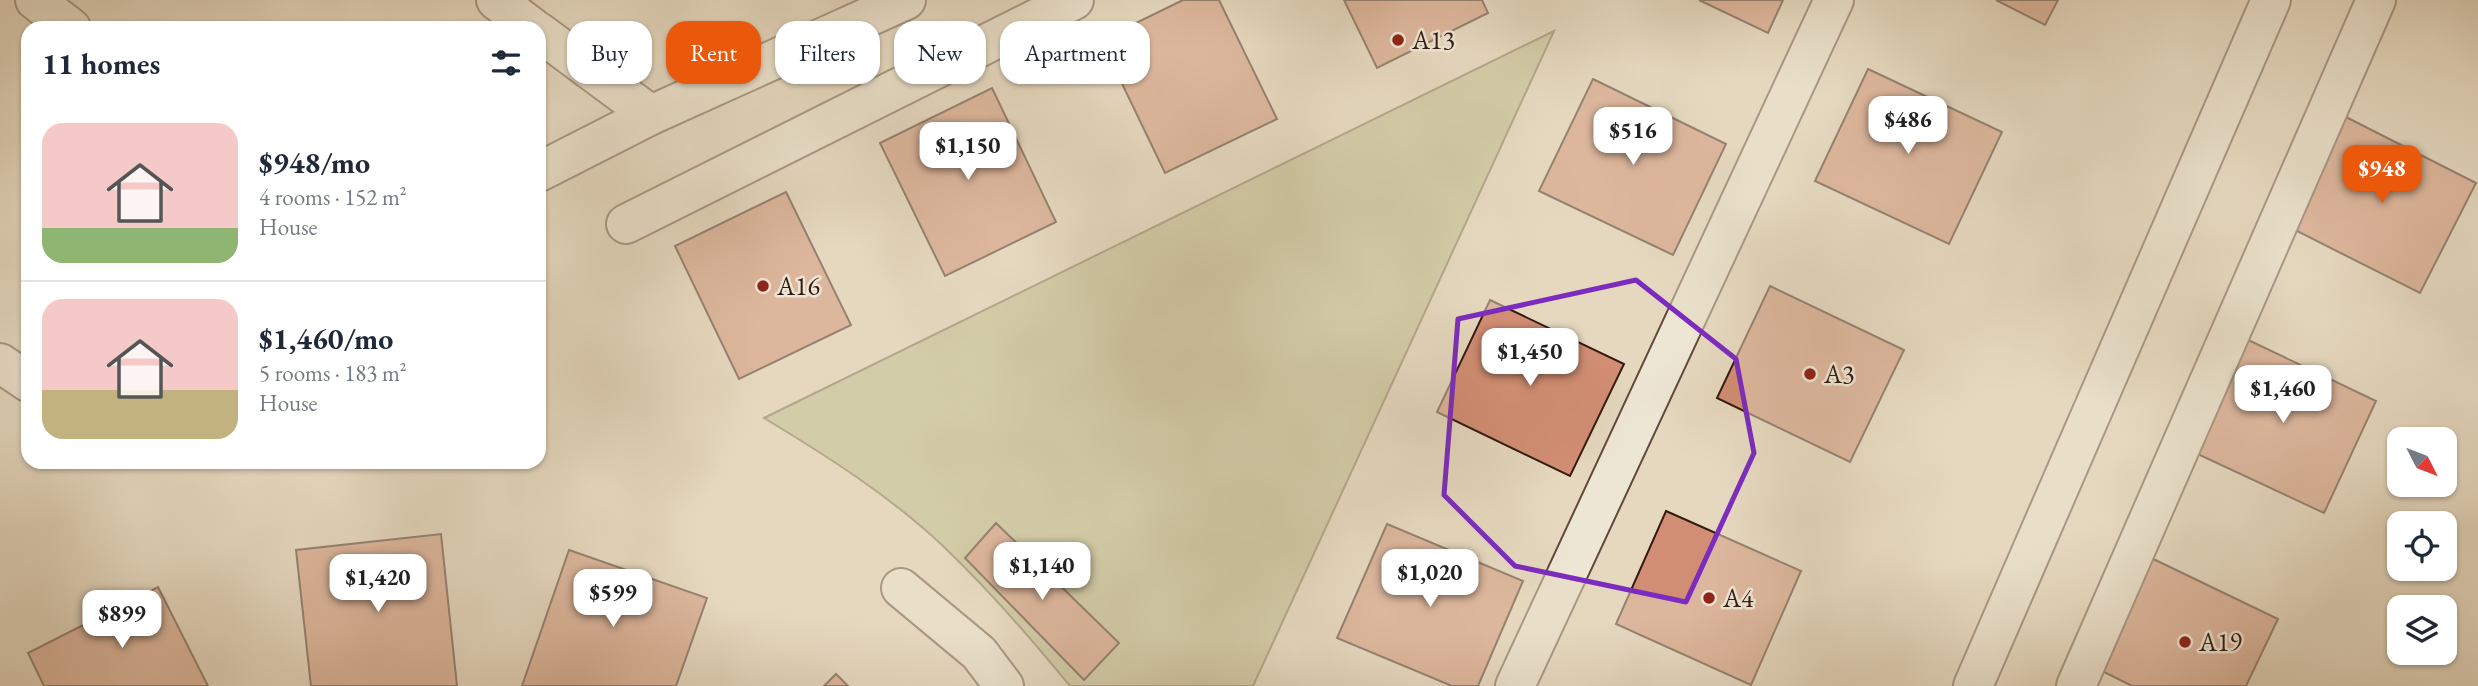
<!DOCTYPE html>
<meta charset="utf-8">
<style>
body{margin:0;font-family:"EB Garamond",serif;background:#f2f2f3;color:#1f2937;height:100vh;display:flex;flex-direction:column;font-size:26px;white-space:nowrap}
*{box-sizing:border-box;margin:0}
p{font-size:23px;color:#747a83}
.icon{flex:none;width:38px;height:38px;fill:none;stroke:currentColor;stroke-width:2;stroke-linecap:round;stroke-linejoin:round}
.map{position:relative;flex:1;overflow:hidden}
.sheet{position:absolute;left:21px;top:21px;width:525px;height:448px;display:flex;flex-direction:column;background:#fff;border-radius:21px;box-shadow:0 2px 5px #0004}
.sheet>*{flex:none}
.hud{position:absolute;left:567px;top:21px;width:665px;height:63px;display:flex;gap:14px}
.needle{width:46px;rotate:132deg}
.fabs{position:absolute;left:2387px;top:427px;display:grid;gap:14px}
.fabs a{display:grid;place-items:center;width:70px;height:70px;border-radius:14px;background:#fff;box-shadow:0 2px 5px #0004;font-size:35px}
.price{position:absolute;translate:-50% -60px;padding:0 16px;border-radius:14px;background:#fff;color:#222;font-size:23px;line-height:46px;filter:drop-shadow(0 2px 4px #0008)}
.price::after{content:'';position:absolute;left:50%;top:42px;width:21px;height:16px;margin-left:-10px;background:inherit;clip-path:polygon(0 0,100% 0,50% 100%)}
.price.on{background:#ea580c;color:#fff}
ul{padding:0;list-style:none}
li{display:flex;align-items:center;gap:21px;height:175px;padding:0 21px}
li+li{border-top:2px solid #e0e1e3}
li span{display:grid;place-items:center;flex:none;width:196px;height:140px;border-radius:21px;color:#555}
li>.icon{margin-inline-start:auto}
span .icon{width:84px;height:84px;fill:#fffc;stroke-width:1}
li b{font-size:30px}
h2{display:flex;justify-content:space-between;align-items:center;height:84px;padding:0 21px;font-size:30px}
.tag{padding:0 24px;border-radius:21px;background:#fff;box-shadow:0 2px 5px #0004;font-size:24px;line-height:63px}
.tag.on{background:#ea580c;color:#fff}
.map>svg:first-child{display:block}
.green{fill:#bcbc8d;stroke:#786c4f;stroke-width:2}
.building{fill:#d28e74;stroke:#341b11;stroke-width:2}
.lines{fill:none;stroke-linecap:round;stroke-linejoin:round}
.minor-casing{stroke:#604a3c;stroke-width:42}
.minor{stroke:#eee6d5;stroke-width:38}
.marked{fill:none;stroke:#7b2cbf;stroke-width:5;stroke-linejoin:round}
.poi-dot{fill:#8f2418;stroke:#eee6d5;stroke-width:2.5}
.labels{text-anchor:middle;stroke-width:5;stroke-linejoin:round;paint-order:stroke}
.poi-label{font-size:26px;fill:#341b11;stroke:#eee6d5;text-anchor:start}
</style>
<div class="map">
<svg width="2478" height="686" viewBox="0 0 2478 686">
<rect width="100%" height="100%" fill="#e5d8bf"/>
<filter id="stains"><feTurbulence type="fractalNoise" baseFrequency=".00286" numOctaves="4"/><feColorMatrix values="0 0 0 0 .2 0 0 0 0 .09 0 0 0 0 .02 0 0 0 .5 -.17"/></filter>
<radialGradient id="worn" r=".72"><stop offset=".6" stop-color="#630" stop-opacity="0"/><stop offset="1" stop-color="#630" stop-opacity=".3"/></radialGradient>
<!-- green -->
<path class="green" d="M1554 31 1253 686H1070C1030 637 989 590 943 546 890 496 827 456 764 418Z"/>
<!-- building -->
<g class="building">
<path d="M1183 0H1219L1277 119 1165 173 1101 40Z"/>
<path d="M1344 0H1482L1488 13 1377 68Z"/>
<path d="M1699 0H1783L1768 33Z"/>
<path d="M1996 0H2058L2045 25Z"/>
<path d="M1868 69 2002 132 1949 244 1815 181Z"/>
<path d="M1593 79 1726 144 1673 255 1539 191Z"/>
<path d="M992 88 1056 222 945 276 880 143Z"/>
<path d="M2344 116 2476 183 2420 293 2287 226Z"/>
<path d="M786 192 851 325 739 379 675 246Z"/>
<path d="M1770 286 1904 350 1850 462 1717 398Z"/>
<path d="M1490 300 1624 364 1570 476 1437 412Z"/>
<path d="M2242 337 2376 401 2324 513 2189 450Z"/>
<path d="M1666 511 1801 571 1751 685 1616 624Z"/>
<path d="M996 523 1119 643 1084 680 965 558Z"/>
<path d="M1387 524 1523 581 1478 686H1452L1337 638Z"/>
<path d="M441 534 457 686H311L296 550Z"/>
<path d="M569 550 707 598 676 686H522Z"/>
<path d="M2145 555 2278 619 2246 686H2132L2092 666Z"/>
<path d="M158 587 208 686H44L28 653Z"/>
<path d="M836 674 848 686H824Z"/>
</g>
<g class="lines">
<!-- minor casing -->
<g class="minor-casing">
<g id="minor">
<path d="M35 0 71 28"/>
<path d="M496 0 533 28"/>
<path d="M539 32 651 115"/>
<path d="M539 172 651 115 906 0"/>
<path d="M626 224 1074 0"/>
<path d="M0 363 28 382"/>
<path d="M901 588 979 653 1004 686"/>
<path d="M1515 686 1834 0"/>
<path d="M1973 686 2271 0"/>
<path d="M2076 686 2376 0"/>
</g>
</g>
<!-- minor -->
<use href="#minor" class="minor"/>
</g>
<!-- marked area -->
<path d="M0 0H2478V686H0ZM1636 280 1736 359 1754 453 1686 602 1515 566 1444 495 1458 319Z" fill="#e5d8bf" fill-opacity=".55" fill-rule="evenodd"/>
<path class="marked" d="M1636 280 1736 359 1754 453 1686 602 1515 566 1444 495 1458 319Z"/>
<!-- markers -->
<g class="poi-dot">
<circle cx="1398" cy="40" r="7"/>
<circle cx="763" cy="286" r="7"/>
<circle cx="1810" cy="374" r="7"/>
<circle cx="1709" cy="598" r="7"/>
<circle cx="2185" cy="642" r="7"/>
</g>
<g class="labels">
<!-- poi labels -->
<g class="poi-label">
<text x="1412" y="49">A13</text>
<text x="777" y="295">A16</text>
<text x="1824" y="383">A3</text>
<text x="1723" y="607">A4</text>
<text x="2199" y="651">A19</text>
</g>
</g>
<rect width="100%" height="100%" filter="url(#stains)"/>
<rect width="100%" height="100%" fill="url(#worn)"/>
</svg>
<div class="fabs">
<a><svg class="needle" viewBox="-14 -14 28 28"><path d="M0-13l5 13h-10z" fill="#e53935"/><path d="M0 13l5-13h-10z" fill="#747a83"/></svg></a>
<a><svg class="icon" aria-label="locate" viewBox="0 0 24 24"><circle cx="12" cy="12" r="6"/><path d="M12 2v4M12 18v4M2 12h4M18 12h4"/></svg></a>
<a><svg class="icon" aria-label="layers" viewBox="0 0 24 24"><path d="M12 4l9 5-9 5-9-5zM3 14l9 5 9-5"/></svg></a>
</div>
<b class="price" style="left:1908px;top:156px">$486</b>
<b class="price" style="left:1633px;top:167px">$516</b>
<b class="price" style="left:968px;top:182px">$1,150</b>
<b class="price on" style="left:2382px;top:205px">$948</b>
<b class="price" style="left:1530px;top:388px">$1,450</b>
<b class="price" style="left:2283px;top:425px">$1,460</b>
<b class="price" style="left:1042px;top:602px">$1,140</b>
<b class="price" style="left:1430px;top:609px">$1,020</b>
<b class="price" style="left:378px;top:614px">$1,420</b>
<b class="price" style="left:613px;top:629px">$599</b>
<b class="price" style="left:122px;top:650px">$899</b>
<div class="hud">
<a class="tag">Buy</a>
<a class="tag on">Rent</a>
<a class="tag">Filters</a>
<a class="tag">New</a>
<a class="tag">Apartment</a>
</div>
<section class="sheet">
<h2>11 homes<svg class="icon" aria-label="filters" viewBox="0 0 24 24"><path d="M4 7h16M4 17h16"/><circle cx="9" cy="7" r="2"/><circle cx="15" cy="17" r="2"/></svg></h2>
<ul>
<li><span style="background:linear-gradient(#f6c9c9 75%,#8fb573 0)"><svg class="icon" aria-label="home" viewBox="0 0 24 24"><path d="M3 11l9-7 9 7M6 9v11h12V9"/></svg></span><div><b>$948/mo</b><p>4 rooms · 152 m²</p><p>House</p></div></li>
<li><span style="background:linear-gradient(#f6c9c9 65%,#c2b280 0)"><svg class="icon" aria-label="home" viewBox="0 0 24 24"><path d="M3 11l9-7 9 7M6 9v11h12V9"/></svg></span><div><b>$1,460/mo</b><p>5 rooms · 183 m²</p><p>House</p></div></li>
</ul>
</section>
</div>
